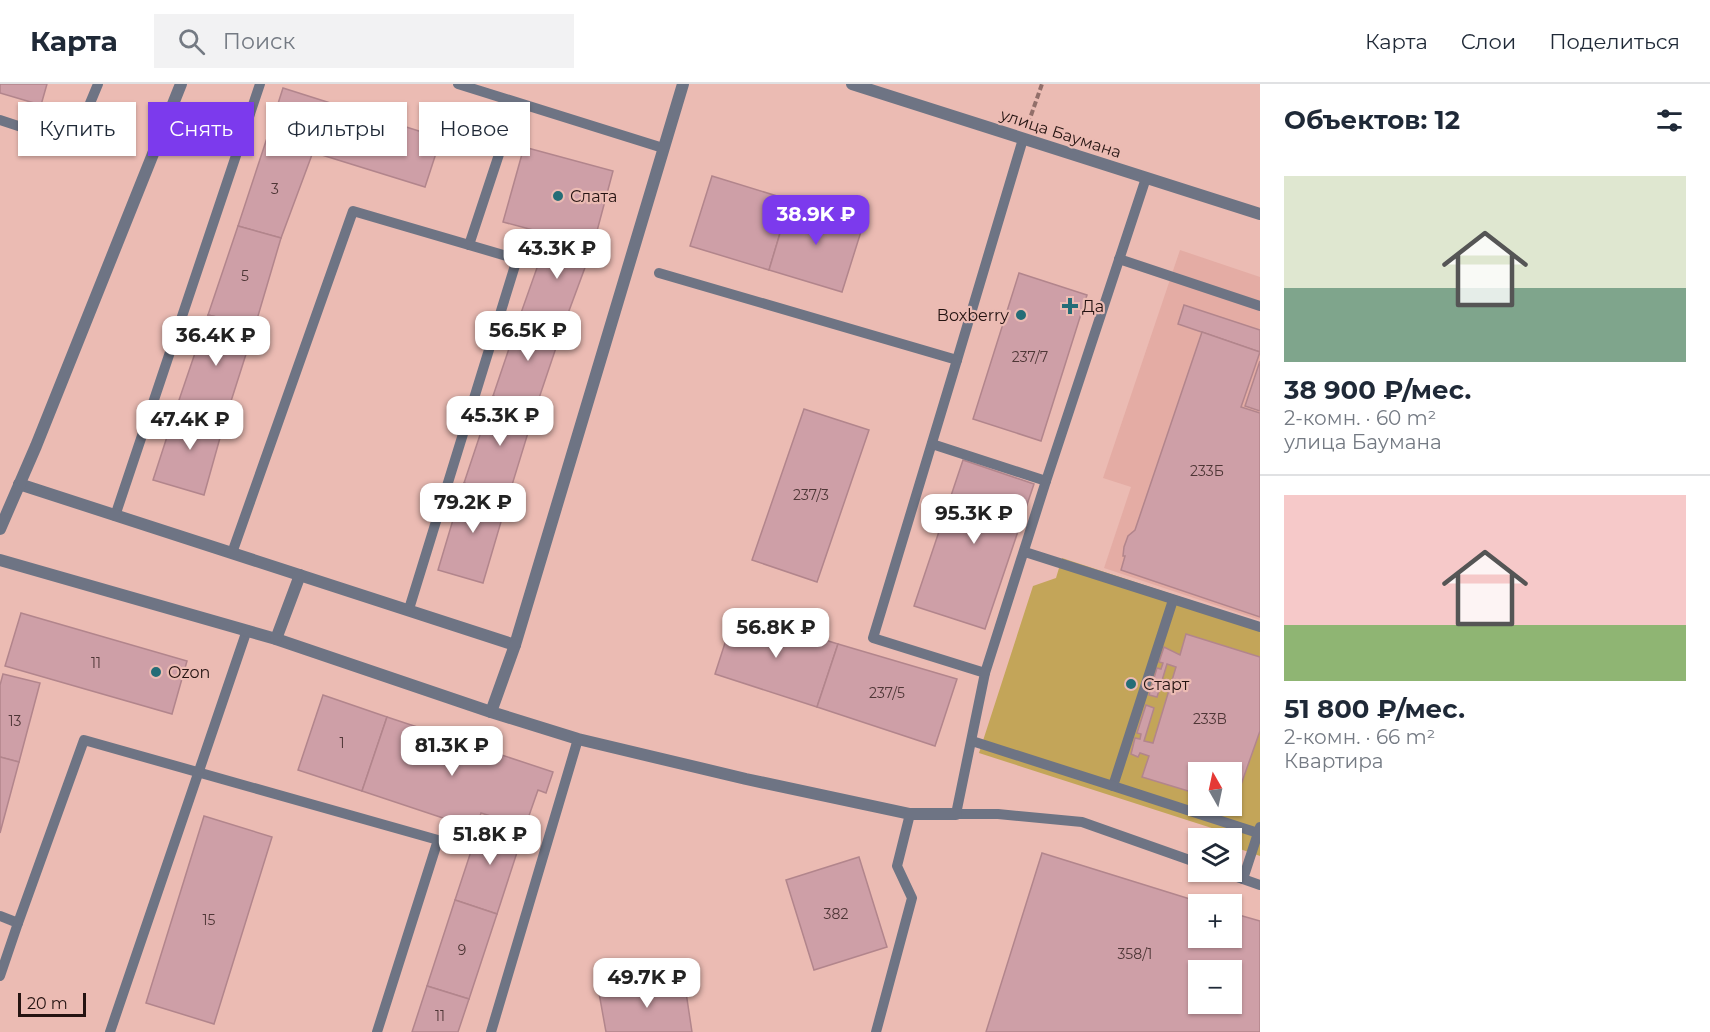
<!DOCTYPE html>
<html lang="ru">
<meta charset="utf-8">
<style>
body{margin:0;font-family:Montserrat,sans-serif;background:#f2f2f3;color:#1f2937;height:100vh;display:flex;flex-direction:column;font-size:22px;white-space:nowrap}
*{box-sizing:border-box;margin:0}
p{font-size:20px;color:#747a83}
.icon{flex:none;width:33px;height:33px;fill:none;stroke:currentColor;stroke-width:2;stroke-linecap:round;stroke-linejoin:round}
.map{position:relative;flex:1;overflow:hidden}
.details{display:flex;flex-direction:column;background:#fff;width:450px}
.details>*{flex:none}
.guide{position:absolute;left:18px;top:18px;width:570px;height:54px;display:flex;gap:12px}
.needle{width:39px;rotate:351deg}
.buttons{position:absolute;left:1188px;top:678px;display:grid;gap:12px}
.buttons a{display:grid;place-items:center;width:54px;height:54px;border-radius:0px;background:#fff;box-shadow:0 2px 4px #0004;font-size:30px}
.scale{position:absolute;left:18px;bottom:15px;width:68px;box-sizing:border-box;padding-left:6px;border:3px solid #241311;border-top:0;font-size:16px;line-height:21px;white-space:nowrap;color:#241311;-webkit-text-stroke:4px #ebbbb3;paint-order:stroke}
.price{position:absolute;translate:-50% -51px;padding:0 14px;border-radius:12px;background:#fff;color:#222;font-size:20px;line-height:39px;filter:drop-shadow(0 2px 3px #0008)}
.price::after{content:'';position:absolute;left:50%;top:36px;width:18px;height:14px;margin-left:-9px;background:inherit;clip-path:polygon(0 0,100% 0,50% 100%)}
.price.selected{background:#7c3aed;color:#fff}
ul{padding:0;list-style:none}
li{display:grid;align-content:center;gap:12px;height:318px;padding:0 24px}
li+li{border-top:2px solid #e0e1e3}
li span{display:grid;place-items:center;height:186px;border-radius:0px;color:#555}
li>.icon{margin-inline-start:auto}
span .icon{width:108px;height:108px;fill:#fffc;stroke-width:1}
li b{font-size:26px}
h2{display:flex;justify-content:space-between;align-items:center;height:72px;padding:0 24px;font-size:26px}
.chip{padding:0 21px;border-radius:0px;background:#fff;box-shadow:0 2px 4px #0004;font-size:21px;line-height:54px}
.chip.selected{background:#7c3aed;color:#fff}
header{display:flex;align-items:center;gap:36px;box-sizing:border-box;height:84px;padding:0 30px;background:#fff;border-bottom:2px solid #e0e1e3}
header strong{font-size:28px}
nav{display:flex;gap:33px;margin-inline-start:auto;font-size:21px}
.search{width:420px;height:54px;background:#f2f2f3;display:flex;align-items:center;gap:15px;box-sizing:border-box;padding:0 21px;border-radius:0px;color:#747a83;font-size:22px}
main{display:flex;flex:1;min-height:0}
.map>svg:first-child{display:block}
.built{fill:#e4aca4}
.green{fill:#c3a559;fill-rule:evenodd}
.building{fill:#ce9fa7;stroke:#b2858c;stroke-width:1.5;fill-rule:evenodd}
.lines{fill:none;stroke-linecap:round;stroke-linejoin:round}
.path{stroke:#926f6a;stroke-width:4;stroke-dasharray:6 3;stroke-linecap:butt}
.lane{stroke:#6e7484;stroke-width:10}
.street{stroke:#6e7484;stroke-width:12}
.poi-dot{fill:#246d77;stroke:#ebbbb3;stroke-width:2}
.labels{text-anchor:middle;stroke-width:4.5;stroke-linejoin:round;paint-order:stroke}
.number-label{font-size:14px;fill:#4e3636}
.street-label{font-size:16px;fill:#241311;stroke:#ebbbb3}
.poi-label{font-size:16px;fill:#241311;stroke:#ebbbb3;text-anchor:start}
</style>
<header>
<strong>Карта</strong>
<div class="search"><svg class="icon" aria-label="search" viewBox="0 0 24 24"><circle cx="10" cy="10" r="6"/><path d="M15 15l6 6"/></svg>Поиск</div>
<nav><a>Карта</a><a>Слои</a><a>Поделиться</a></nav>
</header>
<main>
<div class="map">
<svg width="1260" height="948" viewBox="0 0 1260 948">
<rect width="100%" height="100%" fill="#ebbbb3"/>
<!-- built -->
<path class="built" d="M1180 166 1260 193V536L1104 484 1131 403 1103 394Z"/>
<!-- green -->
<path class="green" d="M1062 474 1260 539V772L1240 765 1221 747 979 669 1033 502 1056 494ZM1198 688H1232V722H1198Z"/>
<!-- building -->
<g class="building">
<path d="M0 0H47L41 21 0 9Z"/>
<path d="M283 4 441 54 425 103 267 54Z"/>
<path d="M267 54 313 68 281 154 238 142Z"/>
<path d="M524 63 613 87 593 162 503 138Z"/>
<path d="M712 92 790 116 769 186 690 162Z"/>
<path d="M790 116 864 138 842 208 769 186Z"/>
<path d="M238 142 281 154 255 242 208 231Z"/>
<path d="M549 150 593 162 563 243 521 229Z"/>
<path d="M1019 189 1087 211 1041 357 973 335Z"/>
<path d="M1184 221 1260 246V268L1178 240Z"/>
<path d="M521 229 563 243 535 326 493 312Z"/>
<path d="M208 231 255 242 225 336 177 322Z"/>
<path d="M1202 248 1260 268 1241 323 1260 329V533L1121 486 1125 472H1123L1124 463 1128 452 1135 446Z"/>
<path d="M1260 277V327L1245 322Z"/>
<path d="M493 312 535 326 508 414 464 399Z"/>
<path d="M177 322 225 336 204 411 153 396Z"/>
<path d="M804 325 869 346 817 498 752 476Z"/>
<path d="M963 376 1034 400 985 545 914 522Z"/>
<path d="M464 399 508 414 483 499 438 486Z"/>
<path d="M735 528 838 560 817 623 715 590Z"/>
<path d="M21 529 187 577 172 630 5 582Z"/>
<path d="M1186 550 1260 573V647L1237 712 1232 710V688H1198V710L1142 693 1149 672 1140 669 1138 673 1131 670 1135 654 1140 655 1141 650 1137 649 1146 621 1154 624 1144 657 1153 659 1176 583 1167 580 1157 613 1149 611 1157 584 1161 585 1163 579 1159 578 1164 563 1180 571Z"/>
<path d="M838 560 957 595 935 662 817 623Z"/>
<path d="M3 590 40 599 19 678 0 673V601Z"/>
<path d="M323 611 387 633 362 707 298 686Z"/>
<path d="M387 633 553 688 546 709 538 706 525 743 481 729 476 745 362 707Z"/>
<path d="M0 673 19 678 0 749Z"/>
<path d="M204 732 272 753 214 940 146 919Z"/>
<path d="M482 734 524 747 497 830 455 816Z"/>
<path d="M1042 769 1206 820H1198V854H1232V829L1260 837V948H986ZM1198 886H1232V920H1198Z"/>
<path d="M859 773 887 863 814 886 786 796Z"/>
<path d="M455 816 497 830 469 915 427 902Z"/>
<path d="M684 895 692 948H606L599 909Z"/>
<path d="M427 902 469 915 458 948H412Z"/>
</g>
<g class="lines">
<!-- path -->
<path class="path" d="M1028 40 1042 0"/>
<!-- lane -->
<g class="lane">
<path d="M458 0 663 64"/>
<path d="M0 36 73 60 98 0"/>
<path d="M469 161 516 19"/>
<path d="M1119 175 1260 222"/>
<path d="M659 189 957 276 1023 55"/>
<path d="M957 276 873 554 985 589 956 730H998L1082 738 1198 779"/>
<path d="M932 360 1046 397 985 589"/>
<path d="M1046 397 1146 94"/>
<path d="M115 432 260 0"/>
<path d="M1025 468 1260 543"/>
<path d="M232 469 353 127 517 175 409 525"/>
<path d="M1173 516 1113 702 1258 749"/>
<path d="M972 657 1113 702"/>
<path d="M1223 788 1260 801"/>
<path d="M1243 795 1260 743"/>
<path d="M0 832 18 839 0 892"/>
<path d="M18 839 84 656 438 756 377 948"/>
<path d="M110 948 247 546"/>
<path d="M491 948 578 655"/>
<path d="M876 948 912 814 897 782 910 730"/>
</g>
<!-- street -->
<g class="street">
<path d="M852 0 1260 130"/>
<path d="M19 400 515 561 683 0"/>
<path d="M0 445 36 362 181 0"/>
<path d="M0 476 276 555 491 628"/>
<path d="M276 555 300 491"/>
<path d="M515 561 491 628 578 655 746 695 910 730H956"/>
</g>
</g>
<!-- markers -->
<g class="poi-dot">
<circle cx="558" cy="112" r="6"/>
<path d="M1067 213h6v6h6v6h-6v6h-6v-6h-6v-6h6z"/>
<circle cx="1021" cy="231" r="6"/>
<circle cx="156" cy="588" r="6"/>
<circle cx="1131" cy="600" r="6"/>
</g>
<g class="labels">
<!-- number labels -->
<g class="number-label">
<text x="275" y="110">3</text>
<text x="245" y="197">5</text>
<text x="1030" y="278">237/7</text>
<text x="1207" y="392">233Б</text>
<text x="811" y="416">237/3</text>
<text x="96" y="584">11</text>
<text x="887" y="614">237/5</text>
<text x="1210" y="640">233В</text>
<text x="15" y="642">13</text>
<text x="342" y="664">1</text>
<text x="836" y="835">382</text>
<text x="209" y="841">15</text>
<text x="462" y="871">9</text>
<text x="1135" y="875">358/1</text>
<text x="440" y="937">11</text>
</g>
<!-- street labels -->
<g class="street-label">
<text transform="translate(1061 49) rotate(18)" y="6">улица Баумана</text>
</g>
<!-- poi labels -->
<g class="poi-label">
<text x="570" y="118">Слата</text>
<text x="1082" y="228">Да</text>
<text x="1009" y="237" text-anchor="end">Boxberry</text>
<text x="168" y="594">Ozon</text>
<text x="1143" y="606">Старт</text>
</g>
</g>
</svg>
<div class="buttons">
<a><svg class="needle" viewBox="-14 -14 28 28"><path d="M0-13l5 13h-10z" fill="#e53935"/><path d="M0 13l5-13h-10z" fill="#747a83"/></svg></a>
<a><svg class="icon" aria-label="layers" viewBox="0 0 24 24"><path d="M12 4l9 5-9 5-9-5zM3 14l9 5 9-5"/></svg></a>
<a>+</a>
<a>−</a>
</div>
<div class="scale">20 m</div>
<b class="price selected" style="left:816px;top:162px">38.9K ₽</b>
<b class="price" style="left:557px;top:196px">43.3K ₽</b>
<b class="price" style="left:528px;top:278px">56.5K ₽</b>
<b class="price" style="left:216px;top:283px">36.4K ₽</b>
<b class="price" style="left:500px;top:363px">45.3K ₽</b>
<b class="price" style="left:190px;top:367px">47.4K ₽</b>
<b class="price" style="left:473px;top:450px">79.2K ₽</b>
<b class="price" style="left:974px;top:461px">95.3K ₽</b>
<b class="price" style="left:776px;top:575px">56.8K ₽</b>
<b class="price" style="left:452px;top:693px">81.3K ₽</b>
<b class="price" style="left:490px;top:782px">51.8K ₽</b>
<b class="price" style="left:647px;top:925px">49.7K ₽</b>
<div class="guide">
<a class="chip">Купить</a>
<a class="chip selected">Снять</a>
<a class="chip">Фильтры</a>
<a class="chip">Новое</a>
</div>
</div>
<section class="details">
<h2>Объектов: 12<svg class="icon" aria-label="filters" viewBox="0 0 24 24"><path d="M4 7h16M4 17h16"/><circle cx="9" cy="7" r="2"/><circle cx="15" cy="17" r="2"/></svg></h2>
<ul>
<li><span style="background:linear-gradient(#dfe7d0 60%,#7fa58c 0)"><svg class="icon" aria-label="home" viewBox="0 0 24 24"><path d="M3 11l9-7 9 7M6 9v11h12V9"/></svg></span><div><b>38 900 ₽/мес.</b><p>2-комн. · 60 m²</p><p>улица Баумана</p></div></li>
<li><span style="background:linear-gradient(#f6c9c9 70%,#8fb573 0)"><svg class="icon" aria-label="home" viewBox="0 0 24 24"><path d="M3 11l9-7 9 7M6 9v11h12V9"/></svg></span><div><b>51 800 ₽/мес.</b><p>2-комн. · 66 m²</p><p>Квартира</p></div></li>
</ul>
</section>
</main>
